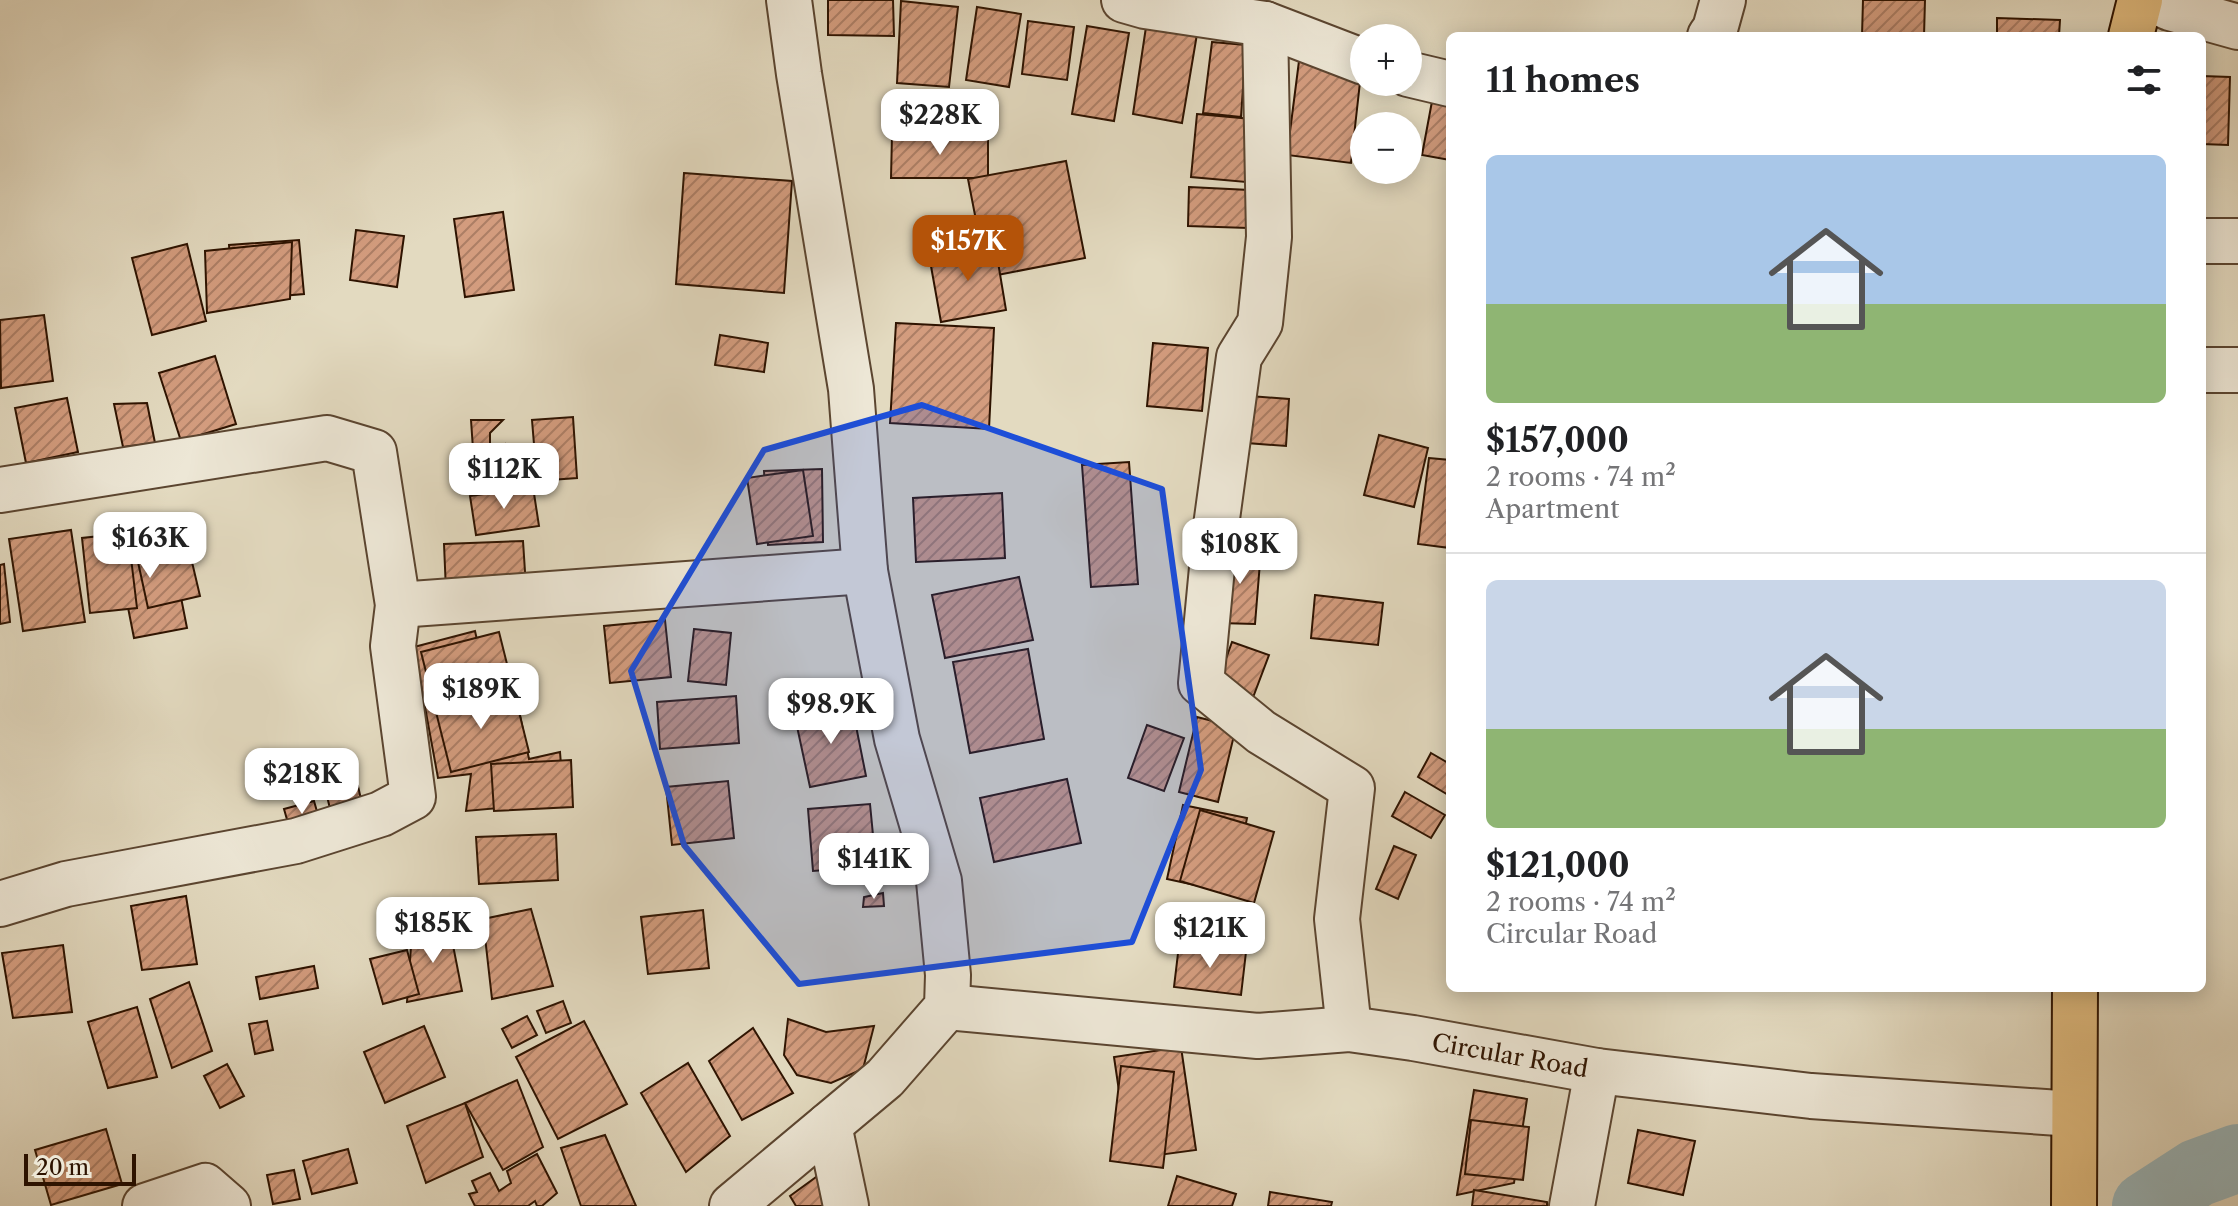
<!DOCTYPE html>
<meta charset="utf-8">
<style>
body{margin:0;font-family:"Libre Caslon Text",serif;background:#f6f6f6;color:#202124;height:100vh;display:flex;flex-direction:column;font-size:30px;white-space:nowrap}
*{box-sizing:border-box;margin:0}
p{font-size:26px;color:#757577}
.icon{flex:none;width:44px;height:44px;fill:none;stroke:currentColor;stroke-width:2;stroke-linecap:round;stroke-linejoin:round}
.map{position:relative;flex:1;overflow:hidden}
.sheet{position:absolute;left:1446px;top:32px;width:760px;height:960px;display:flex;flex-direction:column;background:#fff;border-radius:12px;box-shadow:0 4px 20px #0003}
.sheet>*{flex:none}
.buttons{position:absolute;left:1350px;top:24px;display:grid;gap:16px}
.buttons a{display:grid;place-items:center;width:72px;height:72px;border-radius:50%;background:#fff;box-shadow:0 4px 20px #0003;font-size:40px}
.scale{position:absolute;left:24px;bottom:20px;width:112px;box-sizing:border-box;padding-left:8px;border:4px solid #2e1300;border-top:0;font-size:22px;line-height:28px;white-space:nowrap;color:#2e1300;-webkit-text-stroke:6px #ede7d6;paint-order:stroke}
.price{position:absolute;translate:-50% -68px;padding:0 18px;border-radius:16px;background:#fff;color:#222;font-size:26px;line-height:52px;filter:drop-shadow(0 2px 4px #0008)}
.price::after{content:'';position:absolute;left:50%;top:48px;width:24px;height:18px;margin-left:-12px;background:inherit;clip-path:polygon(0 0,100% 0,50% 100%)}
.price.selected{background:#b45309;color:#fff}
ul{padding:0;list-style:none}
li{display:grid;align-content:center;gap:16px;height:424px;padding:0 40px}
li+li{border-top:2px solid #e0e0e0}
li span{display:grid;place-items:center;height:248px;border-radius:12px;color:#555}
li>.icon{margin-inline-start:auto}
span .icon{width:144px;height:144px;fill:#fffc;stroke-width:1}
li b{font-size:34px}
h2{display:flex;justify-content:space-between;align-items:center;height:96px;padding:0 40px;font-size:34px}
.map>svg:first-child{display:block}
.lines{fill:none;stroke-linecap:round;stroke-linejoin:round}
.river{stroke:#9ab8be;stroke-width:68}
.building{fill:url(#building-hatch);stroke:#2e1300;stroke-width:2}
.minor-casing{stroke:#5b4530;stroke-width:48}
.major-casing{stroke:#2e1300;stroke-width:48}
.minor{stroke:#ede7d6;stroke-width:44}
.major{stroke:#e2bd80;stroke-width:44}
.marked{fill:#1d4ed8;fill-opacity:0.2;stroke:#1d4ed8;stroke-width:6;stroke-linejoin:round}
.labels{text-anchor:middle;stroke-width:6;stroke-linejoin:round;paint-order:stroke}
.street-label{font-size:24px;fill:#2e1300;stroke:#ede7d6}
</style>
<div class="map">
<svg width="2238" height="1206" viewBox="0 0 2238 1206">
<defs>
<pattern id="building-hatch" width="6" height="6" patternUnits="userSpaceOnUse" patternTransform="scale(2)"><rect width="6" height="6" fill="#d39c7e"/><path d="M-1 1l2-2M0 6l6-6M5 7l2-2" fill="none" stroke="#ac7e65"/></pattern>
</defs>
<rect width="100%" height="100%" fill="#e3dac0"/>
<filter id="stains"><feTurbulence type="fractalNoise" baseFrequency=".0025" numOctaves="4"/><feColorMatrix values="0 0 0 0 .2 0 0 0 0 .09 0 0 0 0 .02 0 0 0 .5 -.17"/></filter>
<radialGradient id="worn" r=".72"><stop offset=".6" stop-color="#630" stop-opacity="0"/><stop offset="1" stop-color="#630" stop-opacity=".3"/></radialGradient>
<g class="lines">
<!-- river -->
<path class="river" d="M2146 1206 2197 1173 2238 1158"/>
</g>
<!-- building -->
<g class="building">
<path d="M828 0H893L894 36 828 35Z"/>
<path d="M1863 0H1925L1924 36H1862Z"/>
<path d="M901 1 958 7 949 87 897 83Z"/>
<path d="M977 7 1021 14 1009 87 966 80Z"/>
<path d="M1997 18 2060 20 2059 36H1997Z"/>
<path d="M1028 21 1074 27 1067 80 1022 74Z"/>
<path d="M1087 26 1129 33 1114 121 1072 114Z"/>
<path d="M1146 27 1197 34 1182 123 1133 114Z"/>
<path d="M1212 42 1246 45 1241 117 1203 113Z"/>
<path d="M1299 61 1361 73 1351 163 1287 155Z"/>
<path d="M2202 76 2230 77 2228 145 2202 144Z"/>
<path d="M1433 96 1450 99V160L1422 155Z"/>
<path d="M1197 114 1252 119 1246 182 1191 177Z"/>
<path d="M1375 121 1407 123V126H1375Z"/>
<path d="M892 135 988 136V178H891Z"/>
<path d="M1066 161 1085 258 987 277 968 179Z"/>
<path d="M684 173 792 181 784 293 676 284Z"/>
<path d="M1189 187 1249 190 1248 228 1188 226Z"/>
<path d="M503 212 514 290 465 297 454 219Z"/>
<path d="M356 230 404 236 397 287 350 280Z"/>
<path d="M299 240 304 294 233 300 229 245Z"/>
<path d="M292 242 290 299 207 313 205 251Z"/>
<path d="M187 244 206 321 152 335 132 258Z"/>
<path d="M995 244 1006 310 941 322 929 255Z"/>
<path d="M44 315 53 381 1 388 0 320Z"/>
<path d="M896 323 994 328 989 429 890 423Z"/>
<path d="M720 335 768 343 764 372 715 365Z"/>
<path d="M1153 343 1208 348 1202 411 1147 406Z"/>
<path d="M215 356 236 424 181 441 159 373Z"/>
<path d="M1250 396 1289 399 1286 446 1247 443Z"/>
<path d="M67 398 78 452 26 463 15 408Z"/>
<path d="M147 403 155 443 123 447 114 404Z"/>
<path d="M573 417 577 478 537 481 532 420Z"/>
<path d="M471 420H503L490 433V447L473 449Z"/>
<path d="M1379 435 1428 448 1414 507 1364 495Z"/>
<path d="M505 444 511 475 476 483 472 459 495 454V446Z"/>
<path d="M1429 458 1450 460V548L1418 544Z"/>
<path d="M1129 462 1138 584 1091 587 1082 465Z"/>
<path d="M822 469 823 542 768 545 764 471Z"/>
<path d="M803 470 813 536 757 544 747 478Z"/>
<path d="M533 487 539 526 476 535 470 496Z"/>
<path d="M1002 493 1005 558 916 562 913 498Z"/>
<path d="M166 521 187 628 134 638 113 531Z"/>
<path d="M184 528 200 596 148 608 133 539Z"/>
<path d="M71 530 85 622 23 631 9 539Z"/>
<path d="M128 533 137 608 90 613 82 538Z"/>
<path d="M523 541 526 587 446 591 444 544Z"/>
<path d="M1224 546 1261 550 1255 624 1219 623Z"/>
<path d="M4 564 10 622 0 624V565Z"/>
<path d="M1019 577 1033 640 945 658 932 595Z"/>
<path d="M1315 595 1383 603 1378 645 1311 638Z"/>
<path d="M665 620 671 677 610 683 604 626Z"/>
<path d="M694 629 731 633 726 685 688 681Z"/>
<path d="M475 631 489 693 515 691 529 759 560 752 564 802 466 811 471 774 438 778 414 647Z"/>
<path d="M499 632 529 752 451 772 421 652Z"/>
<path d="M1232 642 1269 655 1249 708 1213 695Z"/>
<path d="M1028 649 1044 739 970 753 953 662Z"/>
<path d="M736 696 739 743 660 749 657 702Z"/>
<path d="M852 706 866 776 810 787 795 717Z"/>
<path d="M1197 717 1236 727 1218 802 1179 792Z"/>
<path d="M1147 725 1184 738 1164 791 1128 778Z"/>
<path d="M1431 753 1450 764V796L1418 777Z"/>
<path d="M571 760 573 807 494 811 491 764Z"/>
<path d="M1067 779 1081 843 994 862 980 798Z"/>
<path d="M728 781 734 838 672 845 666 787Z"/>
<path d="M358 786 364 813 333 821 326 792Z"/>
<path d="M1405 792 1445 815 1431 838 1392 816Z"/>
<path d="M314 801 320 822 290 830 284 809Z"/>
<path d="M870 804 876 866 813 871 808 809Z"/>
<path d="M1183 805 1247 818 1232 893 1167 879Z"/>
<path d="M1200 810 1274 832 1254 903 1180 881Z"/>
<path d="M556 834 558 880 479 884 476 837Z"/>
<path d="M1394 846 1416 855 1398 899 1376 889Z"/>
<path d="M883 893 884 906 863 907 864 897Z"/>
<path d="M186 896 197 964 142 970 131 906Z"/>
<path d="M531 909 553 986 492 999 483 919Z"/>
<path d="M703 910 709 968 648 974 641 917Z"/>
<path d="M449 925 462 991 407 1002 412 933Z"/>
<path d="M63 945 72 1012 13 1018 2 953Z"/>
<path d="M1179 945 1246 952 1241 995 1174 987Z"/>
<path d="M407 950 419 994 383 1004 370 959Z"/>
<path d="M314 966 318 988 260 999 256 977Z"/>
<path d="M189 982 212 1051 172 1068 150 999Z"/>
<path d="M563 1001 571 1023 546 1033 537 1011Z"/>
<path d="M137 1007 157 1077 108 1088 88 1022Z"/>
<path d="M527 1016 537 1035 512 1048 502 1029Z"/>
<path d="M788 1019 826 1032 874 1026 863 1069 831 1083 797 1075 784 1055Z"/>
<path d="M267 1021 273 1050 255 1054 249 1024Z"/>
<path d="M584 1021 627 1104 558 1139 516 1057Z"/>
<path d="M424 1026 445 1077 385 1103 364 1052Z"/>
<path d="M753 1028 793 1093 742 1120 709 1061Z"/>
<path d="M1181 1047 1196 1150 1129 1159 1114 1057Z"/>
<path d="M688 1063 730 1136 686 1172 641 1093Z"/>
<path d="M227 1064 244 1096 220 1108 204 1076Z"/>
<path d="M1121 1066 1174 1072 1163 1168 1110 1161Z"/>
<path d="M517 1080 543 1147 503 1170 465 1103Z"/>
<path d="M1474 1090 1527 1099 1514 1183 1457 1195Z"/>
<path d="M465 1103 483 1157 426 1183 407 1126Z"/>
<path d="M1471 1120 1529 1127 1523 1180 1465 1174Z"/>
<path d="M106 1129 122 1184 51 1205 35 1150Z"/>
<path d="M1638 1130 1695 1141 1683 1195 1628 1183Z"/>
<path d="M605 1135 636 1206H581L561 1148Z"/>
<path d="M348 1149 357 1183 312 1194 303 1161Z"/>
<path d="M537 1154 557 1193 542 1206H537L535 1201 528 1206H475L469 1194 477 1192 472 1181 490 1173 499 1191 511 1183 507 1171Z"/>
<path d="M834 1164 843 1206H796L790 1196Z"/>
<path d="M294 1170 300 1199 273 1204 267 1175Z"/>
<path d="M1177 1176 1236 1194 1232 1206H1168Z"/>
<path d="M1474 1190 1547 1202V1206H1472Z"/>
<path d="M1270 1192 1332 1202 1331 1206H1268Z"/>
</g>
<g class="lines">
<!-- minor casing -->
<g class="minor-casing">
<g id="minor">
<path d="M1124 0 1145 6 1265 24 1364 62"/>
<path d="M2152 0 2170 8 2238 27"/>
<path d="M1265 24 1269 237 1260 323 1239 357 1216 526 1201 683 1261 732 1352 788 1337 919 1349 1029"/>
<path d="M1710 36 1715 29 1723 0"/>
<path d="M1408 74 1450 84"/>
<path d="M2202 241H2238"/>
<path d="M2202 370H2238"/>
<path d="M0 490 327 438 374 452 398 605 393 646 413 797 381 814 296 841 66 884 0 904"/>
<path d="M398 605 865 571"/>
<path d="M947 1007 1258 1036 1349 1029 1413 1038 1597 1071 1811 1096 2074 1114"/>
<path d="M829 1125 846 1206"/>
<path d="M145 1206 205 1186 228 1206"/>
<path d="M732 1206 885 1078 947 1007 948 975 939 881 897 739 865 571 851 389 799 74 789 0"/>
<path d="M1572 1206 1597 1071"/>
</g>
</g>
<!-- major casing -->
<g class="major-casing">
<g id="major">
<path d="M2131 36 2140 0"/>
<path d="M2074 1206 2075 988"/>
</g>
</g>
<!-- minor -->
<use href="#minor" class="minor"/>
<!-- major -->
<use href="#major" class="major"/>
</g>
<!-- marked area -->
<path class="marked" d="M922 405 1162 489 1201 770 1132 942 799 984 684 845 631 671 764 450Z"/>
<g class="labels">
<!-- street labels -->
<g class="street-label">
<text transform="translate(1510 1056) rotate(10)" y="8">Circular Road</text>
</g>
</g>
<rect width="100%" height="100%" filter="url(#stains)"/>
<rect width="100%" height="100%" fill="url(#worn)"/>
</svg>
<div class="buttons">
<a>+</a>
<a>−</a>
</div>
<div class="scale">20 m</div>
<b class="price" style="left:940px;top:157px">$228K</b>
<b class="price selected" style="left:968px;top:283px">$157K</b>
<b class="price" style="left:504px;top:511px">$112K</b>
<b class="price" style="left:150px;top:580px">$163K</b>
<b class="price" style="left:1240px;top:586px">$108K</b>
<b class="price" style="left:481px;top:731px">$189K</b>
<b class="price" style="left:831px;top:746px">$98.9K</b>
<b class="price" style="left:302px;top:816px">$218K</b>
<b class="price" style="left:874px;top:901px">$141K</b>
<b class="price" style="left:433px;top:965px">$185K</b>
<b class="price" style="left:1210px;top:970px">$121K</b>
<section class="sheet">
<h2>11 homes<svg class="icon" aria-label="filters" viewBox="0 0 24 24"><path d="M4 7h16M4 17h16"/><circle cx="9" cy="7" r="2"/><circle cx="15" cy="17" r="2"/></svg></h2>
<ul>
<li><span style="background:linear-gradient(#a9c7e8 60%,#8fb573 0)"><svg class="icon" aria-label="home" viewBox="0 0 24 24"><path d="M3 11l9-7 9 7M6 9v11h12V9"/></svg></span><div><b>$157,000</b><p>2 rooms · 74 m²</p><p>Apartment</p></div></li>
<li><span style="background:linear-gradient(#c9d6e8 60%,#8fb573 0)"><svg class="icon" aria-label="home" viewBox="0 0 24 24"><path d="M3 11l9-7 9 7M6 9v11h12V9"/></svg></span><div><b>$121,000</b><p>2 rooms · 74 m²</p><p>Circular Road</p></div></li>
</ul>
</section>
</div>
